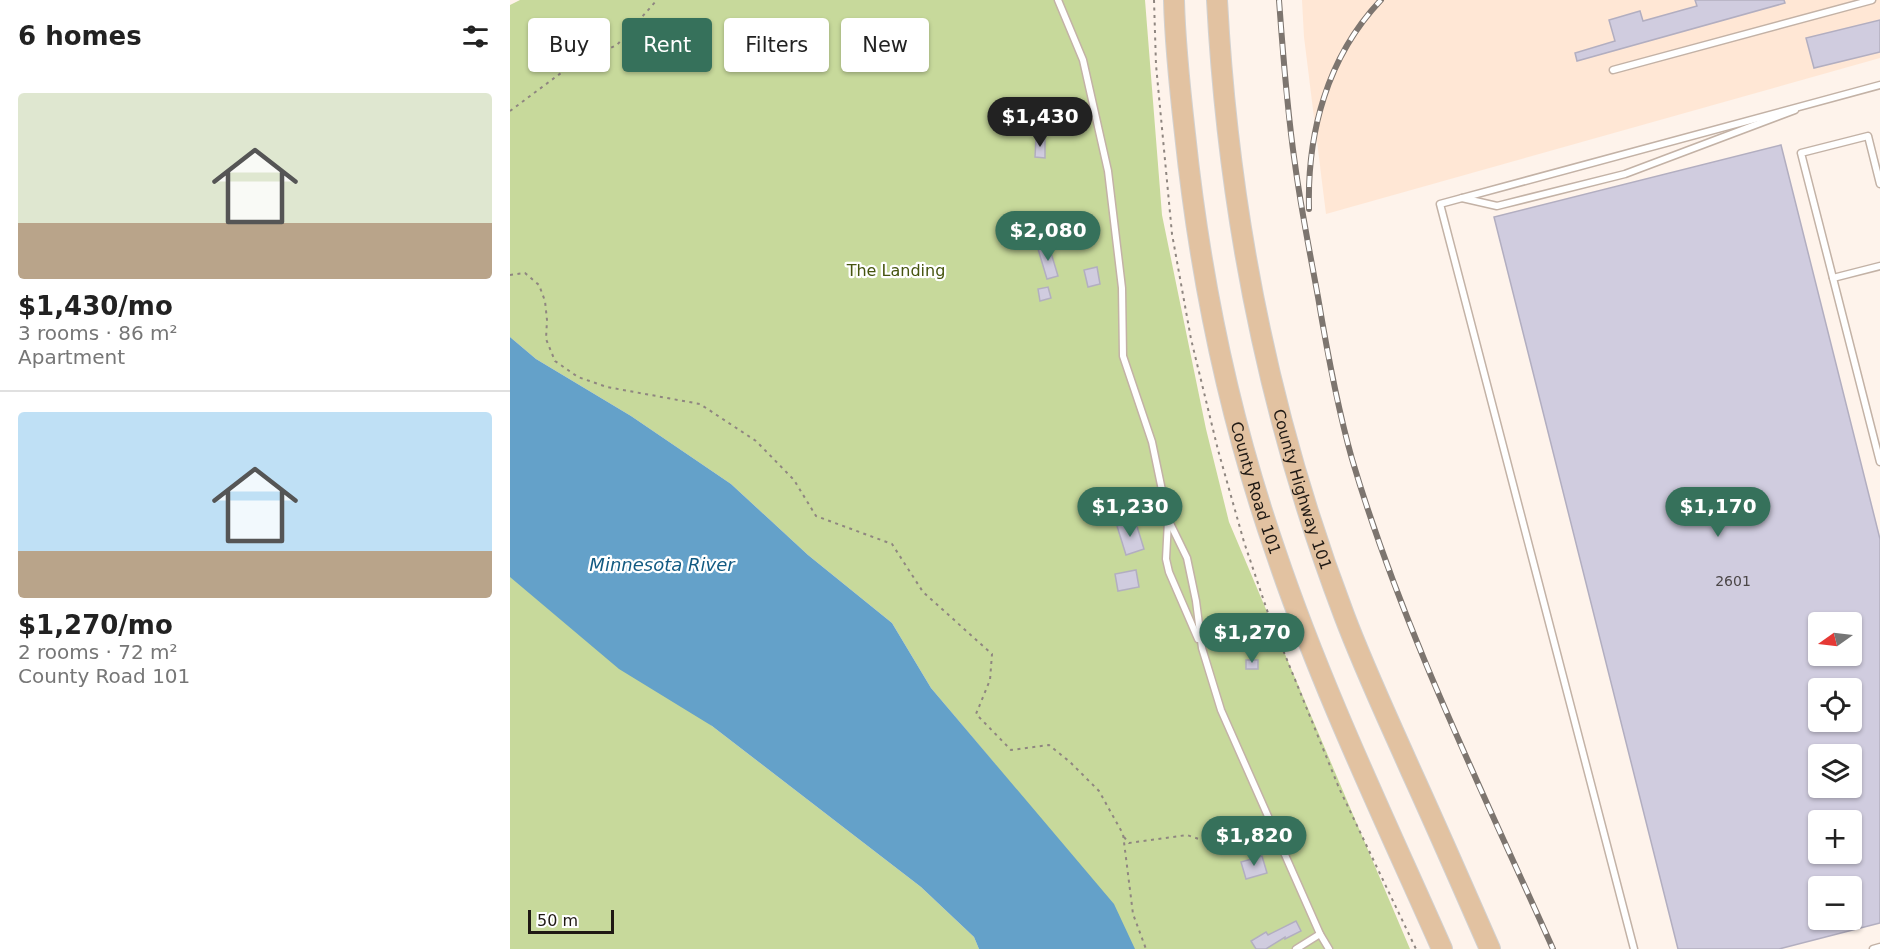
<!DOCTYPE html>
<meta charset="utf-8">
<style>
body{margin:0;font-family:"DejaVu Sans",sans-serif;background:#f6f6f6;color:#222;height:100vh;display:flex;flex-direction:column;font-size:22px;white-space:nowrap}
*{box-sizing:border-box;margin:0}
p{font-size:20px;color:#767676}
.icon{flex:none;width:33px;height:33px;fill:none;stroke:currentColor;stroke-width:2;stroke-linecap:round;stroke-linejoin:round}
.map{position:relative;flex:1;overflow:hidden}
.details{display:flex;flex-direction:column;background:#fff;width:510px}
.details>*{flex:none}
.guide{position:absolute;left:18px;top:18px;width:570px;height:54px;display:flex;gap:12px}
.needle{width:39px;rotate:256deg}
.controls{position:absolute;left:1298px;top:612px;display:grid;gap:12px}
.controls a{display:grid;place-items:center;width:54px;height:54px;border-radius:6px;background:#fff;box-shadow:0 2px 4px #0004;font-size:30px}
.scale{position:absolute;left:18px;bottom:15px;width:86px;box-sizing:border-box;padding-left:6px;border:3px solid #1f1914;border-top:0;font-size:16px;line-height:21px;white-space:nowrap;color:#1f1914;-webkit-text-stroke:4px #fff;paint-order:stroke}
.price{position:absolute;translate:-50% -51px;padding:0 14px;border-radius:21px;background:#36715b;color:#fff;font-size:20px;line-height:39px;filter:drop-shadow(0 2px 3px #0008)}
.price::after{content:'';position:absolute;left:50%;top:36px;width:18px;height:14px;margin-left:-9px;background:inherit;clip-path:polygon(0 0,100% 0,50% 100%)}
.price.on{background:#222;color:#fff}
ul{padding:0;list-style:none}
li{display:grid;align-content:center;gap:12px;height:318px;padding:0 18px}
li+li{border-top:2px solid #e0e0e0}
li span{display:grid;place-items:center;height:186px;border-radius:6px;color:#555}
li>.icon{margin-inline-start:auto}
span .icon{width:108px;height:108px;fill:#fffc;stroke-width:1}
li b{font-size:26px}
h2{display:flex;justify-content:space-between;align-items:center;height:72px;padding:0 18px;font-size:26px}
.pill{padding:0 21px;border-radius:6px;background:#fff;box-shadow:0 2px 4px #0004;font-size:21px;line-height:54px}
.pill.on{background:#36715b;color:#fff}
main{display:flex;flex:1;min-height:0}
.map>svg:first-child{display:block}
.built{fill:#ffe7d5}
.green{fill:#c7d99b}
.water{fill:#64a1c9}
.building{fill:#d0ccdf;stroke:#b2aec0;stroke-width:1.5;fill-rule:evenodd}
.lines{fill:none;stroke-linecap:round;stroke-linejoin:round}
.lane-casing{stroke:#c3b2a6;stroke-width:9}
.primary-casing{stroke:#d2d1d0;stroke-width:22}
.path{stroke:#8f8680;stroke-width:2;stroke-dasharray:3 4.5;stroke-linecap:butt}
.lane{stroke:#fff;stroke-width:6}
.primary{stroke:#e2c2a1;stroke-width:20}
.rail-casing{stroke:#7d756f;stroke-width:6}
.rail{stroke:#fff;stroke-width:4;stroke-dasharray:11;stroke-linecap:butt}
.labels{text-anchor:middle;stroke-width:4.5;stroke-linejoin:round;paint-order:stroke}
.number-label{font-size:14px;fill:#4b4647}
.park-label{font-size:16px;fill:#46550f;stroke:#fff}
.street-label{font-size:16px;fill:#1f1914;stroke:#fff}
.water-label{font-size:18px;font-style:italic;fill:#115a82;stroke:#fff}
</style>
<main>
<section class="details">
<h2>6 homes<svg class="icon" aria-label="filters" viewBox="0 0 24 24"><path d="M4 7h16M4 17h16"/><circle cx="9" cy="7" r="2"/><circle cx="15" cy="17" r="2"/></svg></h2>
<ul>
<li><span style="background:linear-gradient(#dfe7d0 70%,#b9a48a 0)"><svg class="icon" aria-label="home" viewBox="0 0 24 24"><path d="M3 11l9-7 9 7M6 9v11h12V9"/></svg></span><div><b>$1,430/mo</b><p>3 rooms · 86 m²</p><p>Apartment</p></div></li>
<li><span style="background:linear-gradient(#bfe0f5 75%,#b9a48a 0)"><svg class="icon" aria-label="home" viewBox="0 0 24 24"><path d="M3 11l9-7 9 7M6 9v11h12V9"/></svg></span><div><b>$1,270/mo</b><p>2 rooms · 72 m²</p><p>County Road 101</p></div></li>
</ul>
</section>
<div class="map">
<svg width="1370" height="949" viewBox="0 0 1370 949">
<rect width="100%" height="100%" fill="#fef3eb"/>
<!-- built -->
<path class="built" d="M792 0H1370V58L816 214 794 37Z"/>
<!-- green -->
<g class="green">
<path d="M10 0H635L652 215 696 429 719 522 900 949H623L485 764 421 688 382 623 298 555 221 484 121 416 26 359 0 337V5Z"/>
<path d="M0 556 202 726 411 887 464 937 469 949H0Z"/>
</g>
<!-- water -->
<path class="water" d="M0 337 26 359 121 416 221 484 298 555 382 623 421 688 604 904 625 949H469L464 937 411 887 202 726 109 669 0 577Z"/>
<!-- building -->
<g class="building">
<path d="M1185 0H1274L1275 3 1067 61 1065 53 1105 41 1099 20 1130 11 1133 21 1187 6Z"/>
<path d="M1370 20V52L1304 68 1296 38Z"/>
<path d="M526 138 535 139V158L525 157Z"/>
<path d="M1271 145 1370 539V923L1269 949H1168L984 217ZM1308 622H1341V656H1308ZM1308 688H1341V722H1308ZM1308 754H1341V788H1308ZM1308 820H1341V854H1308ZM1308 886H1341V920H1308Z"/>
<path d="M572 229 574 238 550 244 546 234Z"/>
<path d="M539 246 548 276 537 279 528 249Z"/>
<path d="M587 267 590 284 578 287 574 270Z"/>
<path d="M538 287 541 298 530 301 528 289Z"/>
<path d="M625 520 634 549 616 555 607 526Z"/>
<path d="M626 570 629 587 608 591 605 574Z"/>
<rect x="736" y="660" width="12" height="9"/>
<path d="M752 856 757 873 736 879 731 862Z"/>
<path d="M786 921 791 931 775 939V937L756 949H746L741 941 756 932 758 935Z"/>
</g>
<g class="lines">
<!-- lane casing -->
<g class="lane-casing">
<g id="lane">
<path d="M548 0 573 60 598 171 612 288 613 356 642 442 658 519 677 558 686 601 692 648 711 710 810 934 819 949"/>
<path d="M1103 70 1362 0"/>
<path d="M1370 184 1358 136 1291 153 1370 462"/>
<path d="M952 198 987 206 1115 174 1285 110"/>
<path d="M1323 278 1370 266"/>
<path d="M658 521 656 559 659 572 688 639"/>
<path d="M786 949 810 934"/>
<path d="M1124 949 930 204 1370 85"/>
<path d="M1363 949 1370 947"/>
</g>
</g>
<!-- primary casing -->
<g class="primary-casing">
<g id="primary">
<path id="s1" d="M664 0C665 45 670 90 675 134 690 277 719 418 766 553 812 689 874 818 932 949"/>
<path id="s2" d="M707 0C718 210 759 418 834 615 854 668 878 719 901 771 928 830 954 890 980 949"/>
</g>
</g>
<!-- path -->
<g class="path">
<path d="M644 0 646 65 662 234 681 339 708 450 734 542 758 613 829 788 906 949"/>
<path d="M0 111 59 67 107 45 147 0"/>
<path d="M0 275 15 273 29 285 35 301 37 320 36 339 45 361 68 377 97 387 190 404 246 441 284 480 306 516 382 544 413 592 482 654 480 680 466 714 501 750 539 745 560 762 589 791 613 834 623 914 636 949"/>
<path d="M614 837 619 843 677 835 730 853"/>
</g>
<!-- lane -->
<use href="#lane" class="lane"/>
<!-- primary -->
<use href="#primary" class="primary"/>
<!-- rail casing -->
<g class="rail-casing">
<g id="rail">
<path d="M769 0C773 55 777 110 785 164 791 209 800 253 808 297 817 351 827 406 842 459 892 628 971 788 1043 949"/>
<path d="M799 209C797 133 817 57 871 0"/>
</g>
</g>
<!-- rail -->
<use href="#rail" class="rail"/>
</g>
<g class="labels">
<!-- number labels -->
<g class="number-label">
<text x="1223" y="586">2601</text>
</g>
<!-- park labels -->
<g class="park-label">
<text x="386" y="276">The Landing</text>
</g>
<!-- street labels -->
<g class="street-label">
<text dy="6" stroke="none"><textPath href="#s1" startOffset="496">County Road 101</textPath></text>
<text dy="6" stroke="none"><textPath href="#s2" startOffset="498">County Highway 101</textPath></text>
</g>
<!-- water labels -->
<g class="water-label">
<text x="152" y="571">Minnesota River</text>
</g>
</g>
</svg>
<div class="controls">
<a><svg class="needle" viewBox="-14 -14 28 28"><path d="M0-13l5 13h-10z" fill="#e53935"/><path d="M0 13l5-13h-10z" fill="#767676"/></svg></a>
<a><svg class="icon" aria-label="locate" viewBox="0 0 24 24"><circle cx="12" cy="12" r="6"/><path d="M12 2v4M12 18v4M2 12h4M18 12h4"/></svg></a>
<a><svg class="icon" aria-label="layers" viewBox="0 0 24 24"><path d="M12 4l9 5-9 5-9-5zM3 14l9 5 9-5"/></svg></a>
<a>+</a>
<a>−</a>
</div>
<div class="scale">50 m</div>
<b class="price on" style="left:530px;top:148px">$1,430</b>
<b class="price" style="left:538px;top:262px">$2,080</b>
<b class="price" style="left:620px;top:538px">$1,230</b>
<b class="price" style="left:1208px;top:538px">$1,170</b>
<b class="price" style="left:742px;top:664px">$1,270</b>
<b class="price" style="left:744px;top:867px">$1,820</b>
<div class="guide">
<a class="pill">Buy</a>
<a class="pill on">Rent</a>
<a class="pill">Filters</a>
<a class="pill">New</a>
</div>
</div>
</main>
